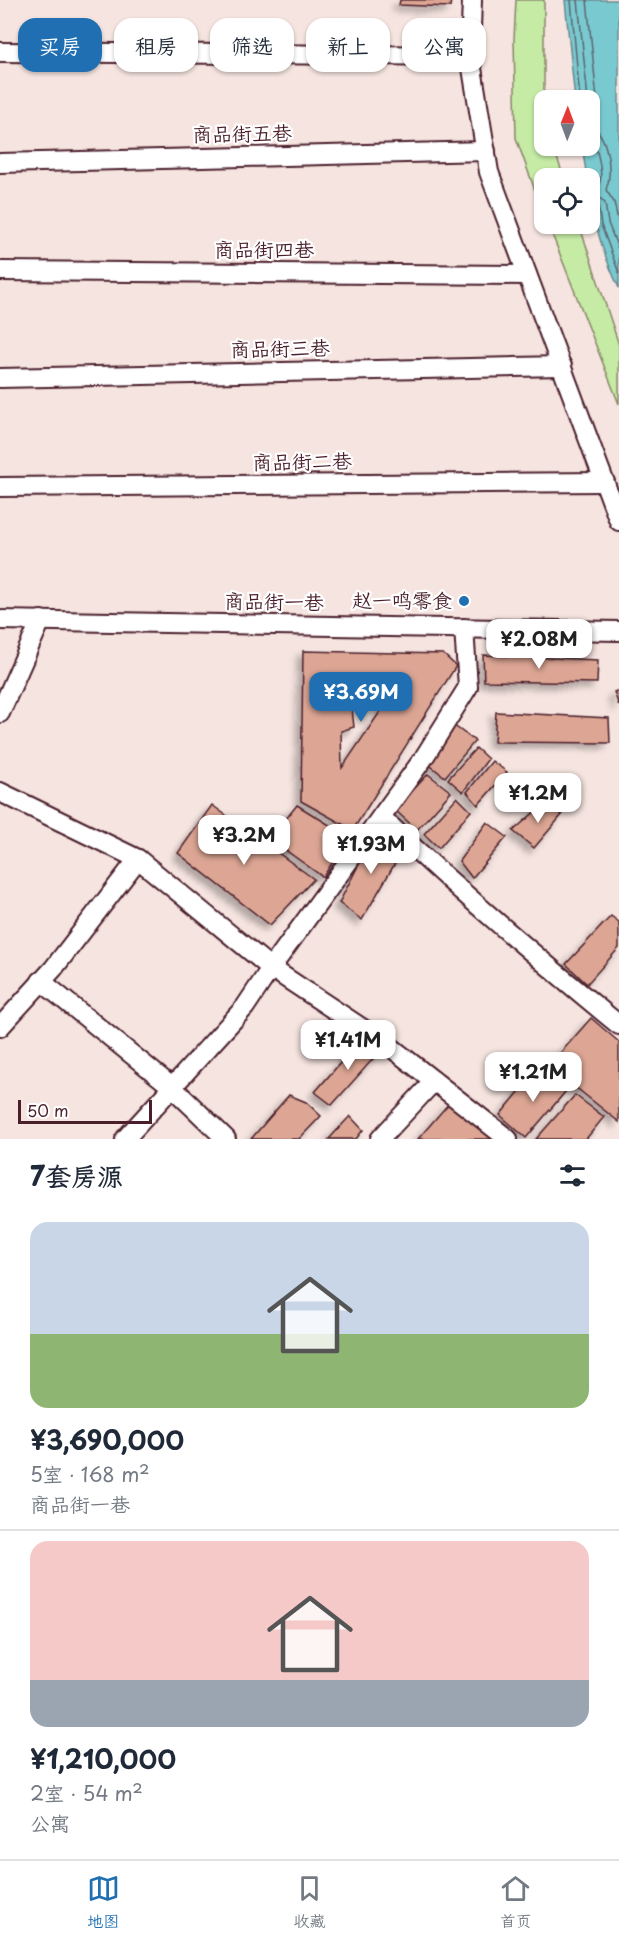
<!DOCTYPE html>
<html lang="zh">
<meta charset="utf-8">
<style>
body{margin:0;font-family:"Playpen Sans","LXGW WenKai TC",sans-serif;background:#f6f6f7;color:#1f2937;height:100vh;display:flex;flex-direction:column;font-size:22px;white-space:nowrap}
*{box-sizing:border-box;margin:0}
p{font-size:20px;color:#747a83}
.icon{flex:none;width:33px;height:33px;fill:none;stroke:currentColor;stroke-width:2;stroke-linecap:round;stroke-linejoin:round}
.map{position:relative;height:1139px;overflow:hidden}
.side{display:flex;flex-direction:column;background:#fff;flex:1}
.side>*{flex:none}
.guide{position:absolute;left:18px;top:18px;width:584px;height:54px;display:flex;gap:12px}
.needle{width:39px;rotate:1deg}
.fabs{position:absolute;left:534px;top:90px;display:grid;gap:12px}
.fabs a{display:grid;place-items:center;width:66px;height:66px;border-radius:12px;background:#fff;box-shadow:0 2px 4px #0004;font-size:30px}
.scale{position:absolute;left:18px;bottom:15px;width:134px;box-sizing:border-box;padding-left:6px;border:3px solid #4a1f2b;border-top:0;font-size:16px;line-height:21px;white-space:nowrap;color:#4a1f2b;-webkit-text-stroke:4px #fff;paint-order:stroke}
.price{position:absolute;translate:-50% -51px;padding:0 14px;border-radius:12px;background:#fff;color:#222;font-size:20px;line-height:39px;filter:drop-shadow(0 2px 3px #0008)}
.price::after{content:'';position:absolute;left:50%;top:36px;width:18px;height:14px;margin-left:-9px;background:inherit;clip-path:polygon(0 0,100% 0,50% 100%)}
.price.active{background:#1f6fb2;color:#fff}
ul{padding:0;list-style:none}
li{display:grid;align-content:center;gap:12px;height:318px;padding:0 30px}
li+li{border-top:2px solid #e0e1e3}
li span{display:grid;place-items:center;height:186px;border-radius:18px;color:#555}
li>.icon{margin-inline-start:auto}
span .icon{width:108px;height:108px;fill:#fffc;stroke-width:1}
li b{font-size:26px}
h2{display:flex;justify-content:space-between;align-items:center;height:72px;padding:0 30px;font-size:26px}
.tag{padding:0 21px;border-radius:18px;background:#fff;box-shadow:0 2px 4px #0004;font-size:21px;line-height:54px}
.tag.active{background:#1f6fb2;color:#fff}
.dock{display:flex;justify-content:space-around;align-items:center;height:84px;border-top:2px solid #e0e1e3;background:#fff;font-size:16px;color:#747a83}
.dock a{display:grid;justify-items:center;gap:3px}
.dock .active{color:#1f6fb2}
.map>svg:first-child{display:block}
.green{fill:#c5eba5;stroke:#888568;stroke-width:1.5}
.water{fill:#79cad0;stroke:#66868e;stroke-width:1.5}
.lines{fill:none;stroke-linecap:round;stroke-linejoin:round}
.shore{stroke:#5d636d;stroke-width:1.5}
.building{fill:#dda694;stroke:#4a1f2b;stroke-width:1.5;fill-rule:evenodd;filter:url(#shadow)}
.minor-casing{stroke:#4a1f2b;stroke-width:22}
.minor{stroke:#fff;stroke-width:18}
.poi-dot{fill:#1f6fb2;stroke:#fff;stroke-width:2}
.labels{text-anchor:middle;stroke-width:4.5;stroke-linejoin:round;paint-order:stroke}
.street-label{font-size:20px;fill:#4a1f2b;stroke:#fff}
.poi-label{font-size:20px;fill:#4a1f2b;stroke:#fff;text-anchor:end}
</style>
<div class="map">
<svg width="619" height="1139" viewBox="0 0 619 1139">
<defs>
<filter id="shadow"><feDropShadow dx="-5.5" dy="5.5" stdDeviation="3" flood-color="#0004"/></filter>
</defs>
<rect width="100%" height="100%" fill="#f5e4df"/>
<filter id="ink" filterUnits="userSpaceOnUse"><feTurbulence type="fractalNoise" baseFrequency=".0167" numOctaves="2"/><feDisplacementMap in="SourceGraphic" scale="12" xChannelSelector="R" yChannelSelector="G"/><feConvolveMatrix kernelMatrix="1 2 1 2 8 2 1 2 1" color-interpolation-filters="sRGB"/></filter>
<g filter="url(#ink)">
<!-- green -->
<g class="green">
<path d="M516 0H544V146H553L564 178H544V215L516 138 514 39Z"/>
<path d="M548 224H579L619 345V404Z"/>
</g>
<!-- water -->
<path class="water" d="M565 0H619V288C603 254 590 216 590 178H587L582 146H590V100H575Z"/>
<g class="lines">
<!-- shore -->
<g class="shore">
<path d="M571 0 580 100"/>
<path d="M578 0 588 100"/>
<path d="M587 0 597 99 595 108 590 116"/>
<path d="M590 125C608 134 613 172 606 190L614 202 619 225"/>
<path d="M590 135C596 142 603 172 600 181 599 186 595 189 593 193L601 199 605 203 608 223 619 251"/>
<path d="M590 202 594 203 598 206 601 225 619 273"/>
</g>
</g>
<!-- building -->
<g class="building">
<path d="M400 0H451L450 7 399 5Z"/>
<path d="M303 651 443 654 456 666 353 830 301 801ZM349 680 401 681 342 768 341 731 354 727Z"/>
<path d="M483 655 598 660 597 683 484 681Z"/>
<path d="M619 690V706L614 692Z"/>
<path d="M496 712 609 718 610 743 494 742Z"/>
<path d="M453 725 475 741 445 777 427 763Z"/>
<path d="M476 748 488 759 463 792 448 779Z"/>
<path d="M492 761 507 772 478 805 467 792Z"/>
<path d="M428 774 451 792 417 830 395 810Z"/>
<path d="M457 797 471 811 439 848 424 834Z"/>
<path d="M547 801 562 815 534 848 513 831Z"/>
<path d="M212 805 314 879 270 925 178 853Z"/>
<path d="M297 805 349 837 323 877 270 839Z"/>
<path d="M487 822 507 837 472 878 459 861Z"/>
<path d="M375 833 404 848 362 920 339 903Z"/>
<path d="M611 916 619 922V948L587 984 566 964Z"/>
<path d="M591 1018 619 1042V1122L549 1066Z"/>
<path d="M362 1038 381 1050 332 1105 315 1092Z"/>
<path d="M538 1069 566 1091 526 1138 500 1115Z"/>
<path d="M289 1095 306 1102 321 1116 299 1139H251Z"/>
<path d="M575 1095 604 1117 586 1139H536Z"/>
<path d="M450 1102 497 1139H418Z"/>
<path d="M350 1116 363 1130 356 1139H329Z"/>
</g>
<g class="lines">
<!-- minor casing -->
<g class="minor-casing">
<g id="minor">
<path d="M472 0 470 56 489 172 619 521"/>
<path d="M0 52 470 56"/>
<path d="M0 163 486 151"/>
<path d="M0 271 527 275"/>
<path d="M0 378 562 366"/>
<path d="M0 487 605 482"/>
<path d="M0 620 619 631"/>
<path d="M0 713 41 620"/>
<path d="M0 792 138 859 271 968 392 1048 508 1139"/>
<path d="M381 817C458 890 537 958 619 1025"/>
<path d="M41 981 172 1087 226 1139"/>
<path d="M0 1027 53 969 138 859"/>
<path d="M125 1139 245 1007 271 968 423 759 468 687 464 628"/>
<path d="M380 1139 434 1081"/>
</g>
</g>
<!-- minor -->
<use href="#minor" class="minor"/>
</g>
</g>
<!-- markers -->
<circle class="poi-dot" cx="464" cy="601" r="6"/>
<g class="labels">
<!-- street labels -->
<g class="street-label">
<text transform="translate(242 134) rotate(-1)" y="7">商品街五巷</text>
<text x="264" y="257">商品街四巷</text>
<text transform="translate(280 349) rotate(-1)" y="7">商品街三巷</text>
<text transform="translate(302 462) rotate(-1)" y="7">商品街二巷</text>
<text transform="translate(274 602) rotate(1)" y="7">商品街一巷</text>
</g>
<!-- poi labels -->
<g class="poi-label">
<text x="452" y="608">赵一鸣零食</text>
</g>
</g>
</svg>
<div class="fabs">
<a><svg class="needle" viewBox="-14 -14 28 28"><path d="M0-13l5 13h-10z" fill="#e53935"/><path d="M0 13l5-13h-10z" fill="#747a83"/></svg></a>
<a><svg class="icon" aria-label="locate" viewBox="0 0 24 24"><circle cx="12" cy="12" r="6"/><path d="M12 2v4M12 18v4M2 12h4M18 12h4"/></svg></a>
</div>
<div class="scale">50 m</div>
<b class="price" style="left:539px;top:670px">¥2.08M</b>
<b class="price active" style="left:361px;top:723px">¥3.69M</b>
<b class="price" style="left:538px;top:824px">¥1.2M</b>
<b class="price" style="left:244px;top:866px">¥3.2M</b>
<b class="price" style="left:371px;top:875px">¥1.93M</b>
<b class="price" style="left:348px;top:1071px">¥1.41M</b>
<b class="price" style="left:533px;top:1103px">¥1.21M</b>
<div class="guide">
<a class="tag active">买房</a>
<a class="tag">租房</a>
<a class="tag">筛选</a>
<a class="tag">新上</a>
<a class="tag">公寓</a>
</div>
</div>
<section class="side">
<h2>7套房源<svg class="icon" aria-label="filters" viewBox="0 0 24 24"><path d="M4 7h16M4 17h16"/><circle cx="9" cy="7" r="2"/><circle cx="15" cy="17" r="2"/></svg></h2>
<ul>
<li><span style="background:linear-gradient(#c9d6e8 60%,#8fb573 0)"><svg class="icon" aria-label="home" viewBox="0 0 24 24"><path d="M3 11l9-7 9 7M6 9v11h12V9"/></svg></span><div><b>¥3,690,000</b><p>5室 · 168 m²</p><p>商品街一巷</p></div></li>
<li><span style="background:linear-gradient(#f6c9c9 75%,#9aa5b1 0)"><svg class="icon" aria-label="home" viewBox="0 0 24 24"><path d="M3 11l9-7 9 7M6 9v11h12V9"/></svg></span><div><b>¥1,210,000</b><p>2室 · 54 m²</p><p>公寓</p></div></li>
</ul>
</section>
<nav class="dock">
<a class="active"><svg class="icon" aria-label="map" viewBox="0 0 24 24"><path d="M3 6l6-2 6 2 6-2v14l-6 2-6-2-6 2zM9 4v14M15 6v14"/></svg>地图</a>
<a><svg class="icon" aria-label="saved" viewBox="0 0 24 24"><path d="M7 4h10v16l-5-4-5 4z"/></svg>收藏</a>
<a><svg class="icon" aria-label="home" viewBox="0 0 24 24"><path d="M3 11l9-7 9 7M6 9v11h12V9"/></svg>首页</a>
</nav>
